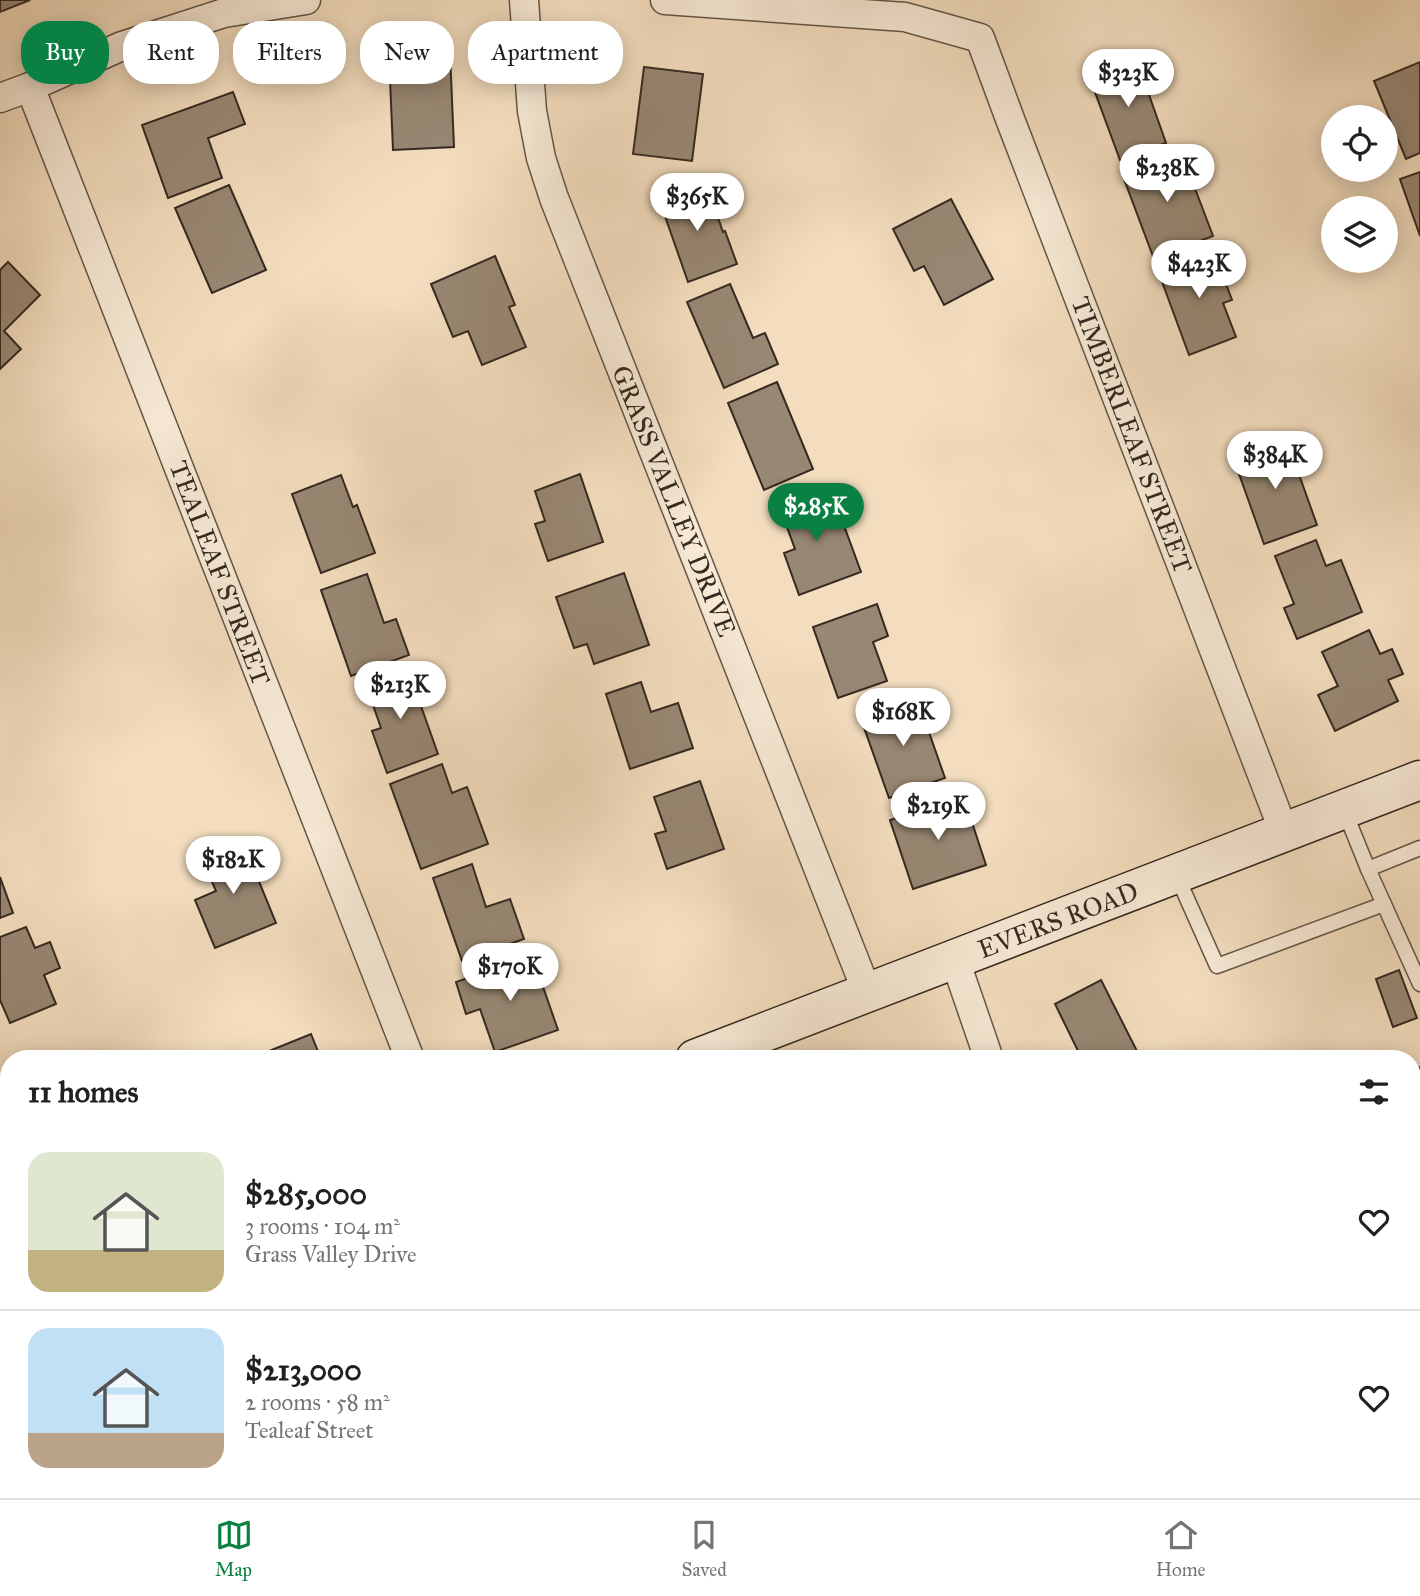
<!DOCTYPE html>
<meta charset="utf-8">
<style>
body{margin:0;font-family:"IM FELL Great Primer",serif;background:#f2f2f2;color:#202124;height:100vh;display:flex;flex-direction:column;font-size:26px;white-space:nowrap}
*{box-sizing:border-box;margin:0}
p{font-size:23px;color:#757577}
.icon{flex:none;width:38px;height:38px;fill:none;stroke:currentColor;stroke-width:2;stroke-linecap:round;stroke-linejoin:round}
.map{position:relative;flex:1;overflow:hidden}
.details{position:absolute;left:0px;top:1050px;width:1421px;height:448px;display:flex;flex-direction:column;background:#fff;border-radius:28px 28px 0 0;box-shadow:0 4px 18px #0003}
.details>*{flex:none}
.top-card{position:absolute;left:21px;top:21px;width:700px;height:63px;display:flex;gap:14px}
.fabs{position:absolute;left:1321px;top:105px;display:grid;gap:14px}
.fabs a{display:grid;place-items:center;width:77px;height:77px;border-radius:50%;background:#fff;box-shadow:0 4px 18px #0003;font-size:35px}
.price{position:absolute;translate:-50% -60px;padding:0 16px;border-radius:24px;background:#fff;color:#222;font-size:23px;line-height:46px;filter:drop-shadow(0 2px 4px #0008)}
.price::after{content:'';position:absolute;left:50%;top:42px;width:21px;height:16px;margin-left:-10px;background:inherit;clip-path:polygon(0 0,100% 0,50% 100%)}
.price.active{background:#0b8043;color:#fff}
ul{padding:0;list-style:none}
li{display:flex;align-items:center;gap:21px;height:175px;padding:0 28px}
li+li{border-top:2px solid #e0e0e0}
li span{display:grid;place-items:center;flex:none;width:196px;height:140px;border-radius:21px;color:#555}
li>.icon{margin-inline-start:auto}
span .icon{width:84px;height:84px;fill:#fffc;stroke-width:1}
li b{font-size:30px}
h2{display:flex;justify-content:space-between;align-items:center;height:84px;padding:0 28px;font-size:30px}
.chip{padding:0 24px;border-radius:28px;background:#fff;box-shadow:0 4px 18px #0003;font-size:24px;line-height:63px}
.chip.active{background:#0b8043;color:#fff}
.menu{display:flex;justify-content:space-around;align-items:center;height:98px;border-top:2px solid #e0e0e0;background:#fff;font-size:19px;color:#757577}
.menu a{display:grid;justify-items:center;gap:4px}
.menu .active{color:#0b8043}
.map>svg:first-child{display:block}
.building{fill:#988773;stroke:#352921;stroke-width:2}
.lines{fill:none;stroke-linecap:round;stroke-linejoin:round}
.lane-casing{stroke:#645648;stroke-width:17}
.street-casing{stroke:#645648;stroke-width:31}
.secondary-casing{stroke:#352921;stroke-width:41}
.lane{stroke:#f7e9d5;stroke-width:14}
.street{stroke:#f7e9d5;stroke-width:28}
.secondary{stroke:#f7e9d5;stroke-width:38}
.labels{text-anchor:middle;stroke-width:5;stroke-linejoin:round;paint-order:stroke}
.street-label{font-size:26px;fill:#352921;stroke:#f7e9d5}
</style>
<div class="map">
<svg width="1420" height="1498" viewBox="0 0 1420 1498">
<rect width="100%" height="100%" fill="#f3ddbe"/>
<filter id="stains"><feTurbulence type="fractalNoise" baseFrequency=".00286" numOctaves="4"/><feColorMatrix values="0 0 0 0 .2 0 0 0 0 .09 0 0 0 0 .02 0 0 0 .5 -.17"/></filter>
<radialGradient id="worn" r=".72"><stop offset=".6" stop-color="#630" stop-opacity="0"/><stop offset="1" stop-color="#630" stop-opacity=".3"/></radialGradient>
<!-- building -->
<g class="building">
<path d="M0 0H30L0 12Z"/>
<path d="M450 53 454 147 393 150 389 56Z"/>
<path d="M1136 58 1166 143 1120 160 1089 76Z"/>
<path d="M1420 62V153L1406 159 1374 81Z"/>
<path d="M644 67 703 74 692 161 633 154Z"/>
<path d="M233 92 245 124 208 138 222 178 168 198 142 125Z"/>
<path d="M1180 149 1213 236 1154 259 1121 171Z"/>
<path d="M1420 172V236L1400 179Z"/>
<path d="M706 183 723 232 725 231 737 264 688 282 659 199Z"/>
<path d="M229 185 266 270 212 293 175 208Z"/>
<path d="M951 199 993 279 944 305 924 266 914 271 893 229Z"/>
<path d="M1212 247 1232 300 1223 303 1236 337 1189 355 1157 268Z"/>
<path d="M495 256 515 305 509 307 526 347 482 365 468 331 453 337 431 284Z"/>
<path d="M8 262 40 295 4 331 21 349 0 369V270Z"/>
<path d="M730 284 753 338 765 333 778 364 724 388 687 302Z"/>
<path d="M777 382 813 469 764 490 728 403Z"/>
<path d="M1286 438 1317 525 1264 544 1233 457Z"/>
<path d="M580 474 603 542 548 561 535 524 545 521 535 491Z"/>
<path d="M341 475 353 507 357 505 375 553 321 573 292 494Z"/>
<path d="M819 487 834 526 843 523 861 572 799 595 784 553 795 549 778 503Z"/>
<path d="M1316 540 1326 566 1341 560 1362 612 1297 639 1284 608 1294 604 1275 556Z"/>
<path d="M624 573 649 645 594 664 587 644 574 648 556 597Z"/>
<path d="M367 574 384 623 396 619 409 655 351 676 321 590Z"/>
<path d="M877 604 888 636 873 642 887 681 838 698 813 627Z"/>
<path d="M1369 630 1380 654 1392 649 1403 674 1388 680 1398 701 1335 731 1318 695 1338 686 1322 652Z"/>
<path d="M407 667 438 754 387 773 372 731 381 728 365 682Z"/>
<path d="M641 682 651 712 678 703 693 748 630 769 606 694Z"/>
<path d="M917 698 945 778 889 798 861 719Z"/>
<path d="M442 764 452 793 467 787 488 844 421 869 390 784Z"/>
<path d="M700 781 724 849 667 869 655 834 666 831 654 797Z"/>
<path d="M963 795 986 865 913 889 890 820Z"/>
<path d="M242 840 276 923 215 948 195 900 216 891 201 856Z"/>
<path d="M472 864 486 907 510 899 524 939 462 961 433 878Z"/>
<path d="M0 877 13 913 0 918Z"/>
<path d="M26 927 35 948 50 942 60 968 44 975 56 1004 10 1023 0 1000V937Z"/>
<path d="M532 955 558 1030 495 1052 480 1009 466 1014 456 982Z"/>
<path d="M1399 970 1417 1018 1393 1027 1376 979Z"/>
<path d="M1101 980 1141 1059H1082L1055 1004Z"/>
<path d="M311 1034 321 1059H260L259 1055Z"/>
<path d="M1420 1067V1094L1412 1073V1070Z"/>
<path d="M76 1489H110L114 1498H54Z"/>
<path d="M534 1489H586L590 1498H531L537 1496Z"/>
<path d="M1243 1489H1295L1298 1498H1246Z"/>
</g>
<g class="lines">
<!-- lane casing -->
<g class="lane-casing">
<g id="lane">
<path d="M1345 812 1368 869"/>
<path d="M1420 848 1368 869 1420 984"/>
<path d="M1176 874 1217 966 1384 904"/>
<path d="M1412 1175 1420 1172"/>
<path d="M1412 1265 1420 1262"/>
<path d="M1412 1303 1420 1323"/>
</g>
</g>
<!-- street casing -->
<g class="street-casing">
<g id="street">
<path d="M524 0 532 111 541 158 554 198 867 992"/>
<path d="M665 0 905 17 980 38 1010 119 1284 832"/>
<path d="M30 87 410 1059"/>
<path d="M0 98 30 87 122 46 224 13 306 0"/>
<path d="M955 960 989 1059"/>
<path d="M0 1231 9 1253"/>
<path d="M197 1489 201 1498"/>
<path d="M671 1489 675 1498"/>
<path d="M1149 1489 1152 1498"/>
<path d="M284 1498 307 1489"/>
</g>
</g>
<!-- secondary casing -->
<g class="secondary-casing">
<g id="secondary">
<path d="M695 1059 1420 780"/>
<path d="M0 1333 9 1330"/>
</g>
</g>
<!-- lane -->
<use href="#lane" class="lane"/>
<!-- street -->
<use href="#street" class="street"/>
<!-- secondary -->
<use href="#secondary" class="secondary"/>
</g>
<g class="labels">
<!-- street labels -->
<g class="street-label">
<text transform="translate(1132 435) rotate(69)" y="9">TIMBERLEAF STREET</text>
<text transform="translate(674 501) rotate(68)" y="9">GRASS VALLEY DRIVE</text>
<text transform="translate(220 573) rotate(69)" y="9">TEALEAF STREET</text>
<text transform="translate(1058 920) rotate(-21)" y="9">EVERS ROAD</text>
</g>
</g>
<rect width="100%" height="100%" filter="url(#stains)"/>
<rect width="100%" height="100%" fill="url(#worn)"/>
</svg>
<div class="fabs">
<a><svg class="icon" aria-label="locate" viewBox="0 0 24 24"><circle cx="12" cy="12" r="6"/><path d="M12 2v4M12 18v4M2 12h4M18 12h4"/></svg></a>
<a><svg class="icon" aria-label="layers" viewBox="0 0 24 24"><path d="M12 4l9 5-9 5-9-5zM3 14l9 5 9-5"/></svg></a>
</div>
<b class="price" style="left:1128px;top:109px">$323K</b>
<b class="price" style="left:1167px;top:204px">$238K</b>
<b class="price" style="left:697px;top:233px">$365K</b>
<b class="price" style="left:1199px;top:300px">$423K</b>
<b class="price" style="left:1275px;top:491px">$384K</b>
<b class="price active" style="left:816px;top:543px">$285K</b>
<b class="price" style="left:400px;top:721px">$213K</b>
<b class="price" style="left:903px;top:748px">$168K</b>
<b class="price" style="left:938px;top:842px">$219K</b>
<b class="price" style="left:233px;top:896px">$182K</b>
<b class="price" style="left:510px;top:1003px">$170K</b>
<div class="top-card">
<a class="chip active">Buy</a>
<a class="chip">Rent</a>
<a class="chip">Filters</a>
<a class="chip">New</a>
<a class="chip">Apartment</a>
</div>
<section class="details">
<h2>11 homes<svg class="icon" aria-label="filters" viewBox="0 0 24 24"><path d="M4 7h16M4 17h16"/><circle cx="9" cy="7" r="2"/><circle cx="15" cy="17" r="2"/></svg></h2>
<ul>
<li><span style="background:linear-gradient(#dfe7d0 70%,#c2b280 0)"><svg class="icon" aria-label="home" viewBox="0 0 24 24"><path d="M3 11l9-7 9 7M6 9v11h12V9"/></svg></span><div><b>$285,000</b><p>3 rooms · 104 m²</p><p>Grass Valley Drive</p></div><svg class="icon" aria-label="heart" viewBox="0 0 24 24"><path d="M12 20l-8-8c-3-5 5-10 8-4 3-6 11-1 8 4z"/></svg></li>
<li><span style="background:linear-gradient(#bfe0f5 75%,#b9a48a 0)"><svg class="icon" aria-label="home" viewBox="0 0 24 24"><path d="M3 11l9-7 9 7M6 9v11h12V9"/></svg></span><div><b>$213,000</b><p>2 rooms · 58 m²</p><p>Tealeaf Street</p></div><svg class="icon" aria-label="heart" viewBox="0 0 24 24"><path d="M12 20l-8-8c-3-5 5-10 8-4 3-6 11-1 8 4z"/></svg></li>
</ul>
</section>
</div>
<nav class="menu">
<a class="active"><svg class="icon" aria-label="map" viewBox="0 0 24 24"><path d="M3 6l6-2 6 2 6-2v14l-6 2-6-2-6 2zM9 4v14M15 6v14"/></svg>Map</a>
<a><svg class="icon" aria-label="saved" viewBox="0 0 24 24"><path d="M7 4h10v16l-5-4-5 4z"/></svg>Saved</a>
<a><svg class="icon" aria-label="home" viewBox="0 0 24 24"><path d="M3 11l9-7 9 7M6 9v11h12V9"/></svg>Home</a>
</nav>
